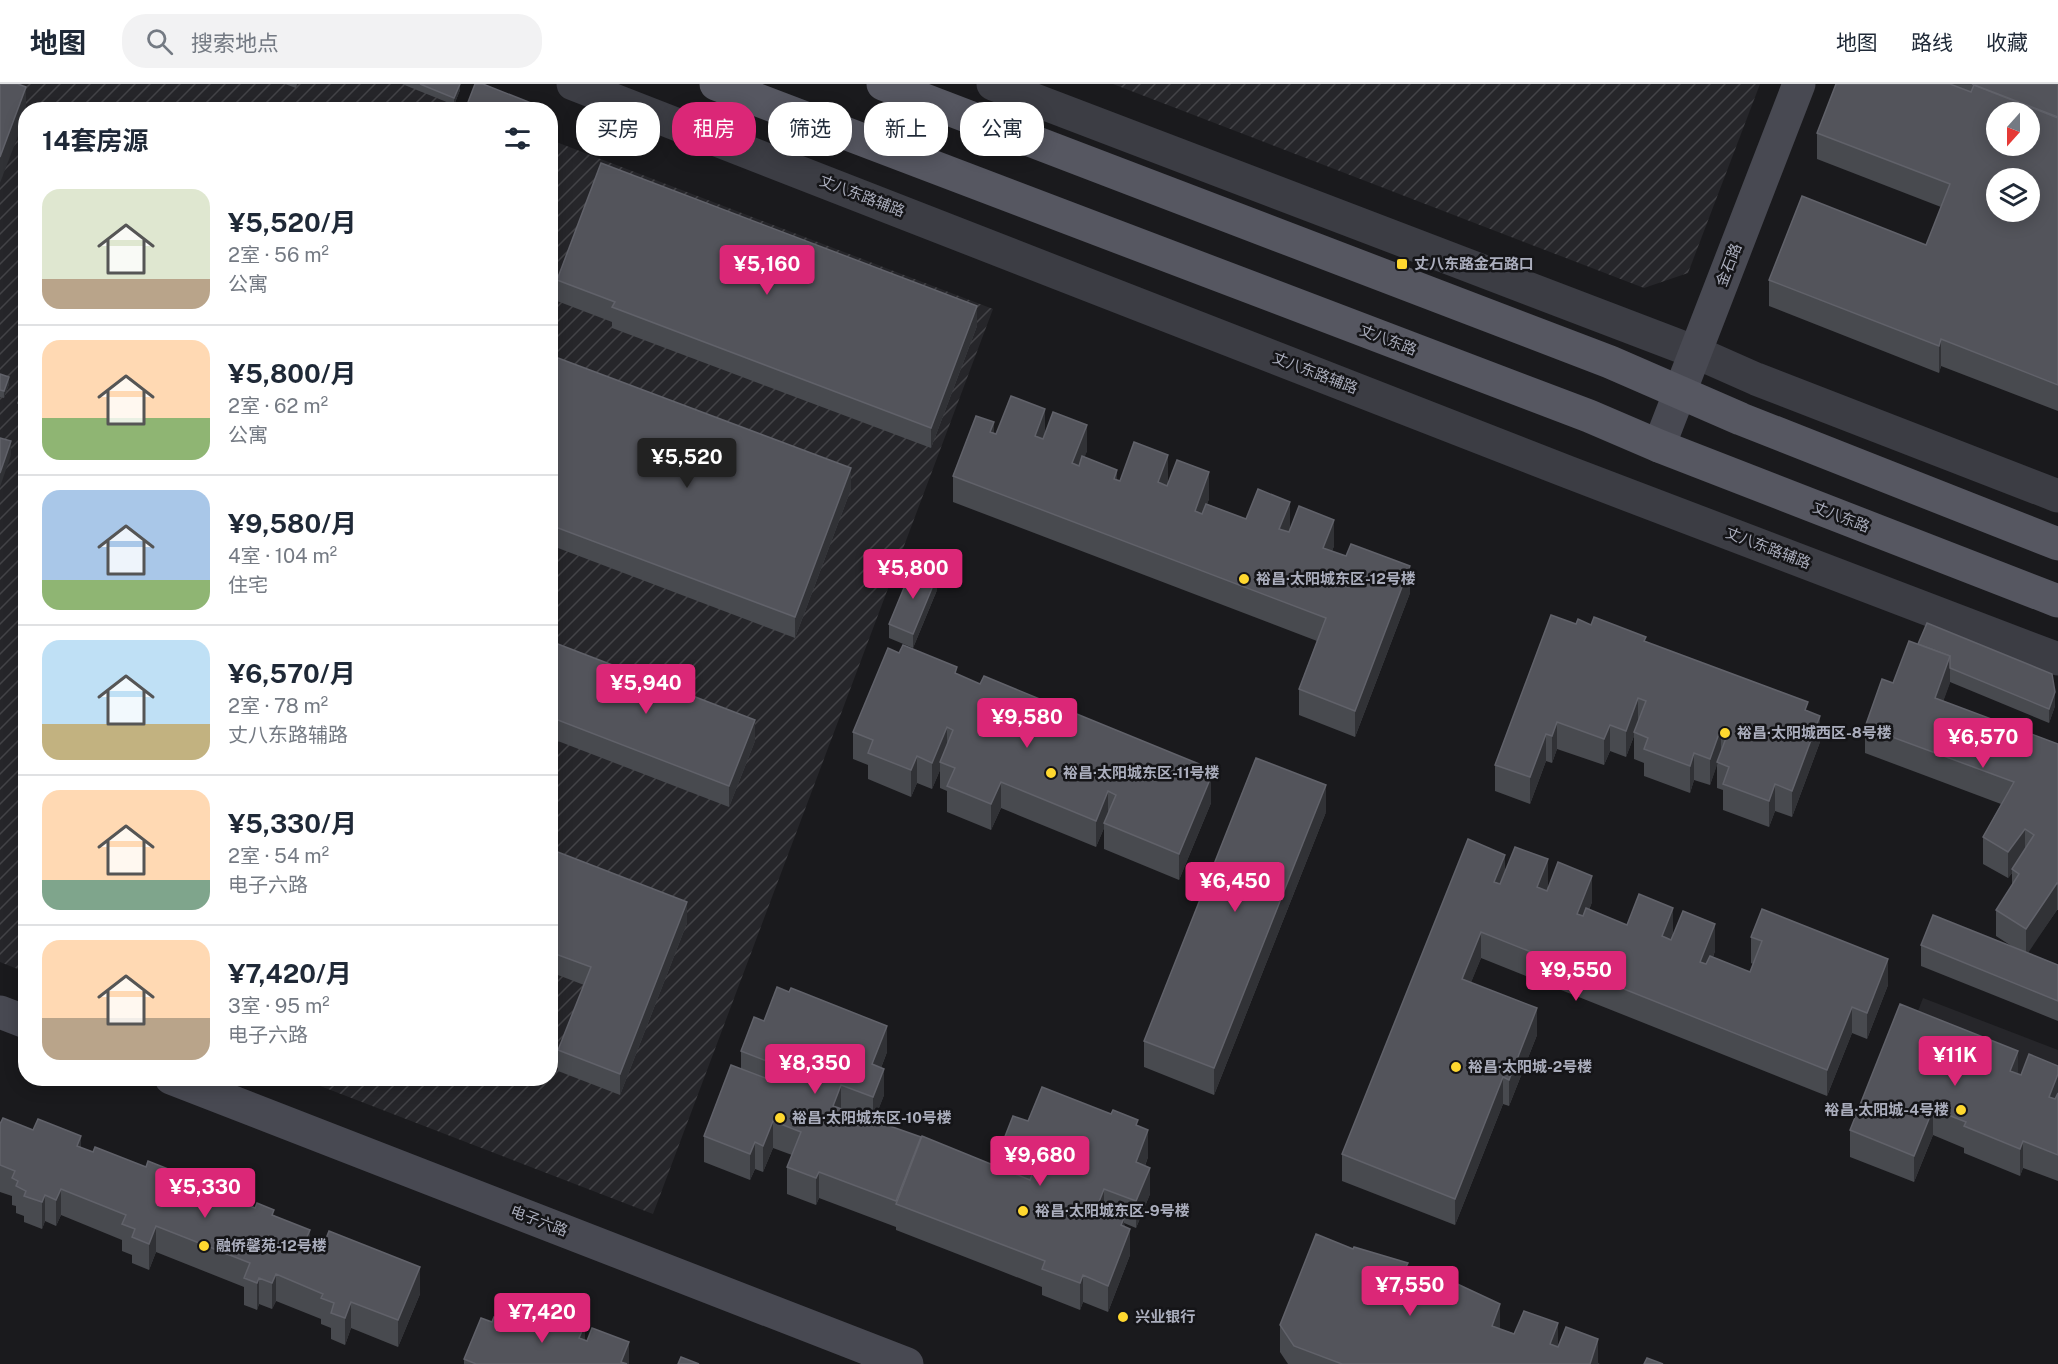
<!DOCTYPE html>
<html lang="zh">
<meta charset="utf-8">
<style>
body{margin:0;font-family:"Public Sans","Noto Sans SC",sans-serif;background:#f2f2f3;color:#1f2937;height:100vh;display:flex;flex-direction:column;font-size:22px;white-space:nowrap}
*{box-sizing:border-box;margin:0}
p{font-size:20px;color:#747a83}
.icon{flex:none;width:33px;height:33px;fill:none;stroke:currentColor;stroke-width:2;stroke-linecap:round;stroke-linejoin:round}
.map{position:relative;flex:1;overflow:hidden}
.drawer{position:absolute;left:18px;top:18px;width:540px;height:984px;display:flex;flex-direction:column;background:#fff;border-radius:24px;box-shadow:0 3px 15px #0003}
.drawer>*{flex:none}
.guide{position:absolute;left:576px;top:18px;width:570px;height:54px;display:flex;gap:12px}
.needle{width:39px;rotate:201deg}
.tools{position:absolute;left:1986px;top:18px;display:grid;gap:12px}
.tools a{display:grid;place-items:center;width:54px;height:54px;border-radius:50%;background:#fff;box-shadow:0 3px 15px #0003;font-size:30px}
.price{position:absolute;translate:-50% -51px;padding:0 14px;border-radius:6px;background:#db2777;color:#fff;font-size:20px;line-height:39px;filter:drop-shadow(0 2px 3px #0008)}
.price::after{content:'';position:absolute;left:50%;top:36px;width:18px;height:14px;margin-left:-9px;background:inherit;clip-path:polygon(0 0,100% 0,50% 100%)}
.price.selected{background:#222;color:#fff}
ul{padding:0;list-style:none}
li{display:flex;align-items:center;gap:18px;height:150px;padding:0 24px}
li+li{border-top:2px solid #e0e1e3}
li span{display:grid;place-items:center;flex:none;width:168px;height:120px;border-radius:18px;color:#555}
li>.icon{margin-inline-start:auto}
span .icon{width:72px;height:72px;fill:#fffc;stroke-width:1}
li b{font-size:26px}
h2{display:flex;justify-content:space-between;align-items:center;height:72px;padding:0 24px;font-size:26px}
.tag{padding:0 21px;border-radius:24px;background:#fff;box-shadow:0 3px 15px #0003;font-size:21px;line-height:54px}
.tag.selected{background:#db2777;color:#fff}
header{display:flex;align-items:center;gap:36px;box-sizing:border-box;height:84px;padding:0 30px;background:#fff;border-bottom:2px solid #e0e1e3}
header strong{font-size:28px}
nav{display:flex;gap:33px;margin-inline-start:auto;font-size:21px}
.search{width:420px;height:54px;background:#f2f2f3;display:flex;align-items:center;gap:15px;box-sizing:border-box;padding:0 21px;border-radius:24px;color:#747a83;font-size:22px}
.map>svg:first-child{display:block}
.built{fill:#26262a}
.industrial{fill:url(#industrial-furrows)}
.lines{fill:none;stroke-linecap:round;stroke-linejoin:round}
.street{stroke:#3c3d44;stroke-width:33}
.secondary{stroke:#484952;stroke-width:33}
.primary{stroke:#565761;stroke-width:33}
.wall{fill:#484a4f}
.shaded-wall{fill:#313236}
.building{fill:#53545b;stroke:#61626a;stroke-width:1.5;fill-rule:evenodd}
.poi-dot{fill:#ffd82f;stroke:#151518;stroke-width:2}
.labels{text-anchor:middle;stroke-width:5;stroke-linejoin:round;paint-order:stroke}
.street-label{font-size:15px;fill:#abaebd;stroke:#151518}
.poi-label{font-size:15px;font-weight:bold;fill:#abaebd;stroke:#151518;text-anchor:start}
</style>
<header>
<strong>地图</strong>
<div class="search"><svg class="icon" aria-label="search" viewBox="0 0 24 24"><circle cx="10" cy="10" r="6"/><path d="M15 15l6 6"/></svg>搜索地点</div>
<nav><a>地图</a><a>路线</a><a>收藏</a></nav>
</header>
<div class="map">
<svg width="2058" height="1280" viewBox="0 0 2058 1280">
<defs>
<pattern id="industrial-furrows" width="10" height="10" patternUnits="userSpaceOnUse" patternTransform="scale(1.5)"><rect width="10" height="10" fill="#26262a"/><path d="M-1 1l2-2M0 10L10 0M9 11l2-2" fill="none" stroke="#434347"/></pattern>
</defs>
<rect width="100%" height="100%" fill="#1a1a1d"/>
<!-- built -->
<path class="built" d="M1923 914 2058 966V1020L1905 961Z"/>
<!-- industrial -->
<g class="industrial">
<path d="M0 0H406L472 25 26 26 25 888 0 878Z"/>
<path d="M1113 0H1760L1688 189 1644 204Z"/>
<path d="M551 56 993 225 653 1130 302 995 550 994Z"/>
</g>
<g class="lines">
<!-- street -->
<g class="street">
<path d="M573 0 1568 388 2058 575"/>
<path d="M993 0 1695 268 1756 295 2058 412"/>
</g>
<!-- secondary -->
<g class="secondary">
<path d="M1659 362 1799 0"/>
<path d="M0 928 26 938"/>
<path d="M171 994 907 1280"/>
</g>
<!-- primary -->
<g class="primary">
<path d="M716 0 1589 332 1659 362 2058 517"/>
<path d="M883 0 1610 278 1741 335 2058 460"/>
</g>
</g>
<!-- wall -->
<g class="wall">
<path d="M285 0H297L296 4Z"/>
<path d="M402 0H460V6L454 21Z"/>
<path d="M1836 0H2058V327L1941 282 1939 289 1769 222V196L1926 161 1941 123 1817 75V49Z"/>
<path d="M557 196 977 242 931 364 612 244V238L557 217Z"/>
<path d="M550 271 851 405 795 554 550 461Z"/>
<path d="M0 290 9 300 4 314 0 313Z"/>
<path d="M26 306V329L18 326V319Z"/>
<path d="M994 349 996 350H1045L1087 367 1084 373 1117 397H1120L1168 398 1209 415 1207 420 1246 435 1290 444 1288 448 1334 462 1332 467 1410 509 1355 653 1299 631V605L1317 557 953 418V392Z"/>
<path d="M937 506 913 564 889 554V540Z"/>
<path d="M1576 540 1591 541 1646 558 1808 627 1820 658 1792 733 1775 727 1769 743 1723 726V706L1717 704V680L1710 701 1694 696 1690 709 1644 692V679L1634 675V652L1626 673 1610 667 1604 681 1557 665 1552 679 1546 677 1530 720 1495 707V681Z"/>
<path d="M550 557 755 657 729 723 550 654Z"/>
<path d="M1918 560 2055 622 2049 639 1950 598 1943 617 2058 660V826H2057L2027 869 2058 881V937L1921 882V861L2013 863 1996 852V826L2012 801V789L2008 794 1983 780V753L2001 720 1865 669V643Z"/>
<path d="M899 569 957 590 1054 634 1199 688 1211 719 1179 796 1104 765V744L1096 763 1001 724 991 746 947 728V707L940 704V686L932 705 917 699 911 713 868 695V681L853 675V648Z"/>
<path d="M1326 728 1214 1011 1144 983V957Z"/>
<path d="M550 765 687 839 620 1011 558 987V966L584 901 550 888Z"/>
<path d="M1505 787 1592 818 1589 826 1627 841 1673 850 1715 867 1713 873 1750 888 1753 880 1751 879V853L1888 901 1867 955 1852 949 1827 1012 1481 874 1471 898 1537 951 1509 1022 1503 1020 1455 1141 1342 1097V1070Z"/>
<path d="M764 937 887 968 881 984 884 1011 874 1036 921 1057 1007 1087V1082L1004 1081V1055L1028 1037 1138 1042 1148 1073 1145 1082 1150 1110 1136 1144 1124 1139 1130 1171 1108 1228 1083 1218 1080 1226 1042 1211V1203L896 1146V1142V1143L819 1114 816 1121 787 1110V1083L792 1071 773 1064 763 1088 755 1085 750 1096 704 1078V1052L741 984V967Z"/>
<path d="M2058 982V1097L2023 1084 2020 1092 1964 1069V1064L1933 1051 1914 1098 1850 1073V1046L2018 990 2021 991Z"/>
<path d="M0 1040 33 1046 201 1108 274 1131 310 1163 420 1210 398 1263 351 1244 345 1261 331 1255V1244L321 1240V1235L276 1217 272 1225 259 1220 257 1226 244 1221V1203L156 1168 149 1186 132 1179V1171L122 1167V1156L61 1131 56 1142 45 1137 42 1145 24 1138V1132L16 1129V1122L12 1121V1112L0 1108Z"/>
<path d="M1353 1165 1408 1184 1500 1245 1558 1263 1600 1280H1288L1280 1268V1241Z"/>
<path d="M492 1238 511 1240 585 1257 629 1280H464V1275Z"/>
</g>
<!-- shaded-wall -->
<g class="shaded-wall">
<path d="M460 0V6L454 21V14Z"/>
<path d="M26 3V31L0 99V73Z"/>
<path d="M977 222V242L931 364V344Z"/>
<path d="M1941 255V282L1939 289V262Z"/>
<path d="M9 293V300L4 314V307Z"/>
<path d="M1045 325V351L1035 379V352Z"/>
<path d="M994 338V365L990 348Z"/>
<path d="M1087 341V367L1072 405V379Z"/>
<path d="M11 357V371L0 403V389Z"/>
<path d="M1168 371V398L1158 425V398Z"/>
<path d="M851 384V405L795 554V533Z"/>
<path d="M1117 386V412L1114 395Z"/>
<path d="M1209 388V415L1195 453V427Z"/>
<path d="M1290 418V444L1279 471V445Z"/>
<path d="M1334 436V462L1323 490V464Z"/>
<path d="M1410 482V509L1355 653V627Z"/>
<path d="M937 492V506L913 564V550Z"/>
<path d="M1950 572V599L1935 640V614Z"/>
<path d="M2055 608V622L2049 639V625Z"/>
<path d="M1638 614V641L1634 648V652L1626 673V647Z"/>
<path d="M1054 621V647L1050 632Z"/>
<path d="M1820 632V658L1792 733V707Z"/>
<path d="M755 636V657L729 723V702Z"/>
<path d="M1557 638V665L1552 679V652Z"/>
<path d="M1610 641V667L1604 681V655Z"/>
<path d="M947 643V670L940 678V686L932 705V679Z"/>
<path d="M1721 644V670L1710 701V675Z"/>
<path d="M1546 650V677L1530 720V693Z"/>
<path d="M1694 669V696L1690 709V682Z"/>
<path d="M917 672V699L911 713V686Z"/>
<path d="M1211 693V719L1179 796V770Z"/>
<path d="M1001 698V724L991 746V720Z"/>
<path d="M1775 700V727L1769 743V717Z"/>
<path d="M1326 701V728L1214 1011V984Z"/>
<path d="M1108 707V733L1104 739V744L1096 763V737Z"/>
<path d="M2025 745V771L2012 785V789L2008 794V768Z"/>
<path d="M1505 771V797L1494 825V798Z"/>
<path d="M1548 775V802L1537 830V803Z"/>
<path d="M1592 792V818L1577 856V830Z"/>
<path d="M2057 799V826L2026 872V845Z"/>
<path d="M687 818V839L620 1011V990Z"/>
<path d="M1673 824V850L1662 879V852Z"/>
<path d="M1715 840V867L1700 904V878Z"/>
<path d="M1481 848V874L1462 921V895Z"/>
<path d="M1888 875V901L1867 955V929Z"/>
<path d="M1852 923V949L1827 1012V986Z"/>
<path d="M1537 924V951L1509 1022V996Z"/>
<path d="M887 942V968L872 1007V980Z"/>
<path d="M2018 967V993L2010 987Z"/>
<path d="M884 985V1011L873 1040V1013Z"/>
<path d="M2058 990V1017L2049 1013Z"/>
<path d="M1503 993V1020L1455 1141V1115Z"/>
<path d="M841 1001V1028L833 1022Z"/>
<path d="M1933 1025V1051L1914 1098V1072Z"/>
<path d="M773 1037V1064L763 1088V1062Z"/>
<path d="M1148 1046V1073L1136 1105V1078Z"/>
<path d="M81 1052V1079L77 1062Z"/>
<path d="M921 1053V1079L896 1120V1143V1117Z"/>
<path d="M2023 1057V1084L2020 1092V1065Z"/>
<path d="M755 1058V1085L750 1096V1070Z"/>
<path d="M1150 1084V1110L1136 1144V1117Z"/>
<path d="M819 1088V1114L816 1121V1094Z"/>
<path d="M61 1105V1131L56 1142V1116Z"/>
<path d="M1104 1105V1131L1097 1123Z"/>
<path d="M45 1111V1137L42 1145V1118Z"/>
<path d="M1124 1134V1160L1130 1145V1171L1108 1228V1202L1121 1141Z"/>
<path d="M156 1142V1168L149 1186V1160Z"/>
<path d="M310 1146V1172L304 1160Z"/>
<path d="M420 1183V1210L398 1263V1236Z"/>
<path d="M276 1190V1217L272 1225V1199Z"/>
<path d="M1083 1191V1218L1080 1226V1199Z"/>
<path d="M259 1194V1220L257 1226V1199Z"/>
<path d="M351 1218V1244L345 1261V1234Z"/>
<path d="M1500 1220V1247L1492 1242Z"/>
<path d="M1558 1239V1265L1550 1260Z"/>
<path d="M585 1240V1266L579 1254Z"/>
<path d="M1598 1255V1280H1590Z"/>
<path d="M629 1258V1280H621V1278Z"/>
</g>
<!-- building -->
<g class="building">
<path d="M0 0H18L26 3 0 73Z"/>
<path d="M420 0H460L454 14Z"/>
<path d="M475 0H483L531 19 528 26H465Z"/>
<path d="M1836 0H1950L1971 8 1974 1 2058 34V301L1941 255 1939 262 1769 196 1802 112 1926 161 1950 100 1817 49ZM1996 28H2030V62H1996ZM1996 94H2030V128H1996Z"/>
<path d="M1972 0H2058V33Z"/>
<path d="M601 79 977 222 931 344 612 223 615 218 557 196Z"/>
<path d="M550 271 851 384 795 533 550 441Z"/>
<path d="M0 290 9 293 4 307 0 306Z"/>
<path d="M23 305 26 306V322L18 319Z"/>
<path d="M1011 312 1045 325 1035 352 1043 355 1053 328 1087 341 1072 379 1079 382 1082 372 1117 386 1114 395 1120 397 1134 358 1168 371 1158 398 1167 402 1177 376 1209 388 1195 427 1202 430 1206 420 1246 435 1258 405 1290 418 1279 445 1289 448 1299 422 1334 436 1323 464 1346 472 1351 460 1410 482 1355 627 1299 605 1326 534 953 392 976 332 994 338 990 348 996 350Z"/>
<path d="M0 354 11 357 0 389Z"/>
<path d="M913 482 937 492 913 550 889 540Z"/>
<path d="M1551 531 1576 540 1578 535 1591 541 1594 533 1646 553 1644 557 1808 618 1805 626 1820 632 1792 707 1775 700 1769 717 1723 700 1729 683 1717 678 1729 646 1721 644 1710 675 1694 669 1690 682 1644 665 1648 654 1634 648 1646 617 1638 614 1626 647 1610 641 1604 655 1557 638 1552 652 1546 650 1530 693 1495 681Z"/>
<path d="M1927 539 2052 590 2055 608 2049 625 1950 584V572L1918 560Z"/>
<path d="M550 557 755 636 729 702 550 633Z"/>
<path d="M1909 557 1950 572 1935 614 2058 660V800L2057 799 2026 845 1996 826 2019 790 2012 785 2034 751 2025 745 2008 768 1983 753 2014 698 1865 643 1882 595 1893 599Z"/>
<path d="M903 561 957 583 955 589 980 600 984 592 1054 621 1050 632 1062 637 1067 626 1199 680 1196 687 1211 693 1179 770 1104 739 1116 711 1108 707 1096 737 1001 698 991 720 947 702 955 684 940 678 953 646 947 643 932 679 917 672 911 686 868 669 873 656 853 648 888 564 899 569Z"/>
<path d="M1256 674 1326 701 1214 984 1144 957Z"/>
<path d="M1468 755 1505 771 1494 798 1500 800 1515 763 1548 775 1537 803 1547 807 1558 778 1592 792 1577 830 1583 832 1586 824 1627 841 1639 810 1673 824 1662 852 1671 856 1683 827 1715 840 1700 878 1706 880 1710 872 1750 888 1762 857 1751 853 1762 825 1888 875 1867 929 1852 923 1827 986 1481 848 1462 895 1537 924 1509 996 1503 993 1455 1115 1342 1070Z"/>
<path d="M550 765 687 818 620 990 558 966 591 883 550 868Z"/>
<path d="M1933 831 2058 881V917L1921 861Z"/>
<path d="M777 903 789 908 791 904 887 942 872 980 884 985 873 1013 841 1001 833 1022 921 1053 896 1117 819 1088 816 1094 787 1083 801 1048 773 1037 763 1062 755 1058 750 1070 704 1052 731 981 768 995 774 980 741 967 754 933 764 937Z"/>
<path d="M1900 920 2018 967 2010 987 2021 991 2029 970 2058 982V990L2049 1013 2055 1015 2058 1009V1071L2023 1057 2020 1065 1964 1042 1966 1038 1933 1025 1914 1072 1850 1046Z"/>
<path d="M1042 1003 1111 1030 1113 1026 1138 1036 1136 1041 1148 1046 1136 1078 1150 1084 1136 1117 1104 1105 1097 1123 1124 1134 1121 1141 1130 1145 1108 1202 1083 1191 1080 1199 1042 1185 1045 1177 896 1120 922 1052 1030 1096 1036 1080 1007 1068 1011 1057 1004 1055 1013 1032 1028 1037Z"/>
<path d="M3 1034 33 1046 38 1035 81 1052 77 1062 93 1068 95 1063 146 1083 148 1077 188 1093 184 1102 201 1108 203 1103 255 1124 257 1119 274 1126 272 1131 310 1146 304 1160 321 1167 329 1147 420 1183 398 1236 351 1218 345 1234 331 1229 334 1219 321 1214 323 1210 276 1190 272 1199 259 1194 257 1199 244 1194 250 1179 156 1142 149 1160 132 1153 135 1145 122 1140 126 1131 61 1105 56 1116 45 1111 42 1118 24 1112 26 1107 16 1102 18 1097 12 1094 15 1087 0 1081V1040Z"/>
<path d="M1316 1150 1353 1165 1354 1163 1408 1179 1406 1183 1434 1194 1436 1190 1500 1220 1492 1242 1514 1250 1524 1227 1558 1239 1550 1260 1558 1263 1566 1243 1598 1255 1590 1280H1342L1294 1262 1280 1241Z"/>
<path d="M515 1231 543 1242 546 1233 561 1239 564 1232 585 1240 579 1254 587 1257 592 1244 629 1258 621 1278 627 1280H476L464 1275 481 1234 492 1238 494 1233 511 1240Z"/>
<path d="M681 1273 699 1280H678Z"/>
<path d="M1647 1274 1663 1280H1644Z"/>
</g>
<!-- markers -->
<g class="poi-dot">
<rect x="1396" y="174" width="12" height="12" rx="3"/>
<circle cx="1244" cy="495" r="6"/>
<circle cx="1725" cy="649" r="6"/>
<circle cx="1051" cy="689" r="6"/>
<circle cx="1456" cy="983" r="6"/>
<circle cx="1961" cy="1026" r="6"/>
<circle cx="780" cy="1034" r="6"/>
<circle cx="1023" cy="1127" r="6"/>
<circle cx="204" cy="1162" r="6"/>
<circle cx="1123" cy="1233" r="6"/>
</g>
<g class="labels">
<!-- street labels -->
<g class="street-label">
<text transform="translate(862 112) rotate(21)" y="5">丈八东路辅路</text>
<text transform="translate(1729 181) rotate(-69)" y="5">金石路</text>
<text transform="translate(1388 256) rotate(21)" y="5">丈八东路</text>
<text transform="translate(1315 289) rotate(21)" y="5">丈八东路辅路</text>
<text transform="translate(1841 433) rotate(21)" y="5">丈八东路</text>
<text transform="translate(1768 464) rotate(21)" y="5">丈八东路辅路</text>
<text transform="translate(539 1137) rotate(21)" y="5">电子六路</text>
</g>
<!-- poi labels -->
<g class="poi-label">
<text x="1414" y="185">丈八东路金石路口</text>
<text x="1256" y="500">裕昌·太阳城东区-12号楼</text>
<text x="1737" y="654">裕昌·太阳城西区-8号楼</text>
<text x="1063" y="694">裕昌·太阳城东区-11号楼</text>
<text x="1468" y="988">裕昌·太阳城-2号楼</text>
<text x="1949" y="1031" text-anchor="end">裕昌·太阳城-4号楼</text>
<text x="792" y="1039">裕昌·太阳城东区-10号楼</text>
<text x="1035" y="1132">裕昌·太阳城东区-9号楼</text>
<text x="216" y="1167">融侨馨苑-12号楼</text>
<text x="1135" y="1238">兴业银行</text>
</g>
</g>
</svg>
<div class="tools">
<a><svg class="needle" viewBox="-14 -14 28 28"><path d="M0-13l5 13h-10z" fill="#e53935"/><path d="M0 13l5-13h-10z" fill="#747a83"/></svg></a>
<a><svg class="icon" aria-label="layers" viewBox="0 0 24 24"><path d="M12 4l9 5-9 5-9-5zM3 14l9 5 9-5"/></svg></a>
</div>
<b class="price" style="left:767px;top:212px">¥5,160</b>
<b class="price selected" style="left:687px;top:405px">¥5,520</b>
<b class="price" style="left:913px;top:516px">¥5,800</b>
<b class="price" style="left:646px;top:631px">¥5,940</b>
<b class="price" style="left:1027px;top:665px">¥9,580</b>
<b class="price" style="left:1983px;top:685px">¥6,570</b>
<b class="price" style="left:1235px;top:829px">¥6,450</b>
<b class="price" style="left:1576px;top:918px">¥9,550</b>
<b class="price" style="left:1955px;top:1003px">¥11K</b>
<b class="price" style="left:815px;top:1011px">¥8,350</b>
<b class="price" style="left:1040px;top:1103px">¥9,680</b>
<b class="price" style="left:205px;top:1135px">¥5,330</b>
<b class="price" style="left:1410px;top:1233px">¥7,550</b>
<b class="price" style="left:542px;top:1260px">¥7,420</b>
<div class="guide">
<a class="tag">买房</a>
<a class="tag selected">租房</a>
<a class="tag">筛选</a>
<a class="tag">新上</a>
<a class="tag">公寓</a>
</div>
<section class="drawer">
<h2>14套房源<svg class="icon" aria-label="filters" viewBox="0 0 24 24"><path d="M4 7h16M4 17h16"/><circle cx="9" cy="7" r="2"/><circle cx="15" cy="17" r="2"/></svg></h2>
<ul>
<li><span style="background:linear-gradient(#dfe7d0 75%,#b9a48a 0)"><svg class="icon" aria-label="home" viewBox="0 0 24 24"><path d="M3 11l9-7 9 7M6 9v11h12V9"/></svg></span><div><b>¥5,520/月</b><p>2室 · 56 m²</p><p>公寓</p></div></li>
<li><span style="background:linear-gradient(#ffd9b3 65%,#8fb573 0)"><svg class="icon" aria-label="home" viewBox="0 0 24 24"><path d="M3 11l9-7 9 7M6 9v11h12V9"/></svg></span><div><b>¥5,800/月</b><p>2室 · 62 m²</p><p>公寓</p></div></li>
<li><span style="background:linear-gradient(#a9c7e8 75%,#8fb573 0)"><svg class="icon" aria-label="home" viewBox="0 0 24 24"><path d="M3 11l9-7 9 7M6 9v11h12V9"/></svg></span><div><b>¥9,580/月</b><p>4室 · 104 m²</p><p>住宅</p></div></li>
<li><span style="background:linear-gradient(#bfe0f5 70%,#c2b280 0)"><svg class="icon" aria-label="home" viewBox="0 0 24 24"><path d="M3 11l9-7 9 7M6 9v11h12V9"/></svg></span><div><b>¥6,570/月</b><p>2室 · 78 m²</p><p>丈八东路辅路</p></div></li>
<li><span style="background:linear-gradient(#ffd9b3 75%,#7fa58c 0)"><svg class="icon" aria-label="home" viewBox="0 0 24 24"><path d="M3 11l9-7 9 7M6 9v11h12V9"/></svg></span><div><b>¥5,330/月</b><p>2室 · 54 m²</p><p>电子六路</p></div></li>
<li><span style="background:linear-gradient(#ffd9b3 65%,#b9a48a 0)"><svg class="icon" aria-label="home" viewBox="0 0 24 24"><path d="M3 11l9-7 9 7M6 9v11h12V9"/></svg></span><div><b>¥7,420/月</b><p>3室 · 95 m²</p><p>电子六路</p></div></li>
</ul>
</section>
</div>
